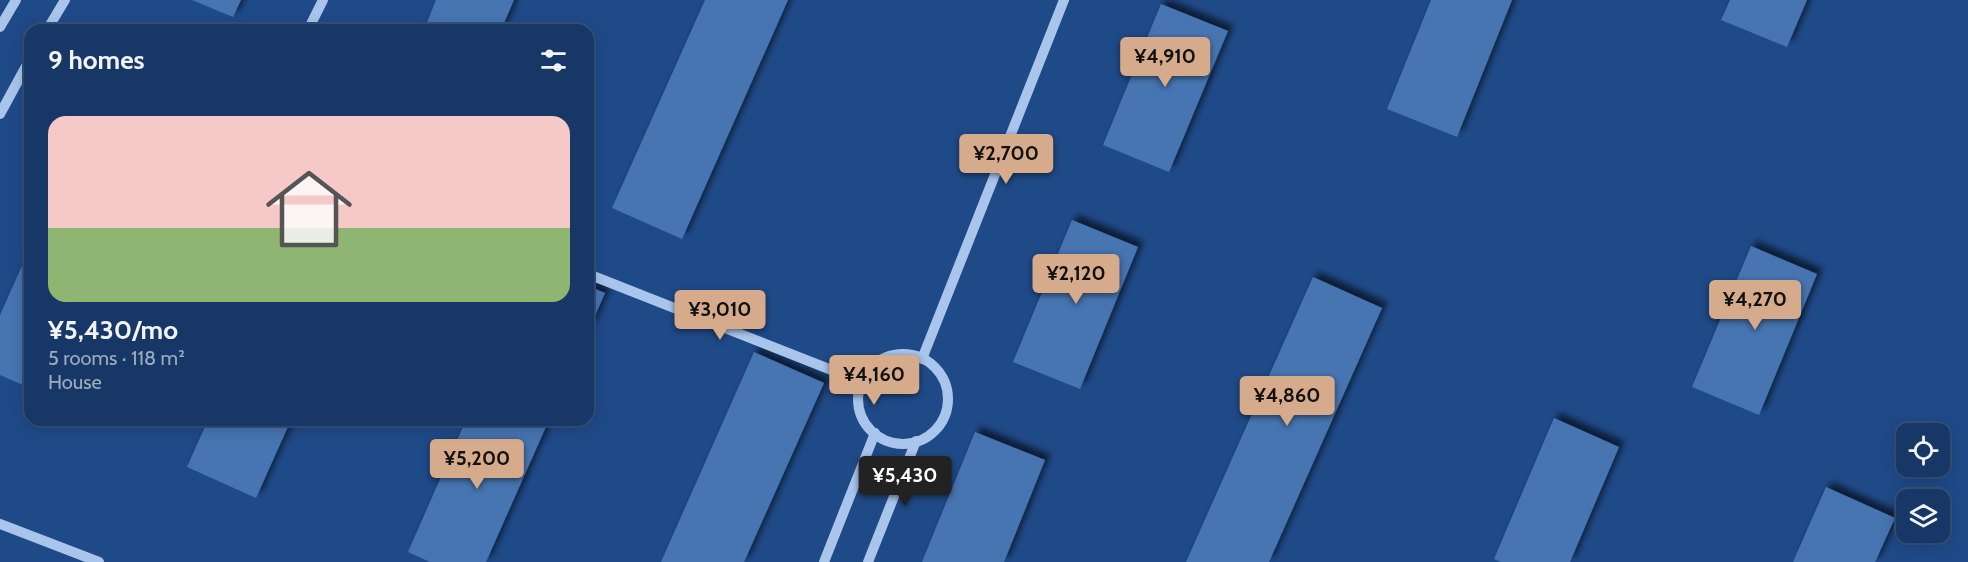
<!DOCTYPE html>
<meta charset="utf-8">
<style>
body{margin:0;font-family:Cabin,sans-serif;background:#203f6c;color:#f1f3f6;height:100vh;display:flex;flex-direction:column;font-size:22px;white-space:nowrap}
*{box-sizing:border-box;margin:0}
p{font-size:20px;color:#9eacbf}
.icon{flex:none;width:33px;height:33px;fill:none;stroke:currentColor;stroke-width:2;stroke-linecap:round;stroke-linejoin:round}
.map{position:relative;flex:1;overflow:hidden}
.side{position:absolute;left:24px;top:24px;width:570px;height:402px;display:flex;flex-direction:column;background:#173866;border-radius:18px;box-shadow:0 3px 15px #0003,0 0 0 2px #36527a}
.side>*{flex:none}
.controls{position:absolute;left:1896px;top:423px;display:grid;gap:12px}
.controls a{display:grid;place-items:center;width:54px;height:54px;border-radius:12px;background:#173866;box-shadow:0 3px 15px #0003,0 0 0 2px #36527a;font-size:30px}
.price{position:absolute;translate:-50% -51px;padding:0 14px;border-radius:6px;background:#d6ab8b;color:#111;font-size:20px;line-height:39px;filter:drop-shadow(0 2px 3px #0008)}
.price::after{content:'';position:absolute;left:50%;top:36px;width:18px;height:14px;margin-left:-9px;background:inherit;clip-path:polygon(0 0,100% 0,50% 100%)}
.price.selected{background:#222;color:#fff}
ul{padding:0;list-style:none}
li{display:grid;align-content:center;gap:12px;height:318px;padding:0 24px}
li span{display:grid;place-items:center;height:186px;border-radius:18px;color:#555}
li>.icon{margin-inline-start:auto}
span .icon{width:108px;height:108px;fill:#fffc;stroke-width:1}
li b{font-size:26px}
h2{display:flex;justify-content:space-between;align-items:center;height:72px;padding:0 24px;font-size:26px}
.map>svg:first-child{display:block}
.building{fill:#4774b1;filter:url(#shadow)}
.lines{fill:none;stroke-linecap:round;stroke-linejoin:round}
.minor{stroke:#a9c5eb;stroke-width:10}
</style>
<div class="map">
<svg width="1968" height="562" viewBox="0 0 1968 562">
<defs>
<filter id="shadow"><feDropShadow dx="5.5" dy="-5.5" stdDeviation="3" flood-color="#0009"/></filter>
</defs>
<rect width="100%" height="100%" fill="#1f4a88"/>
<!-- building -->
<g class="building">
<path d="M192 0H241L233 17Z"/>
<path d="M436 0H514L501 30H424Z"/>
<path d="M705 0H788L682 239 612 208Z"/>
<path d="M1431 0H1512L1457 137 1387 109Z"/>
<path d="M1730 0H1807L1787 47 1721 20Z"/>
<path d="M1161 4 1228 31 1169 172 1103 145Z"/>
<path d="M1072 220 1138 247 1080 389 1013 362Z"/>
<path d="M1751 246 1817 274 1759 415 1692 387Z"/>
<path d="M30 248V388L0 375V315Z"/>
<path d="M1313 277 1382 308 1269 562H1186Z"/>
<path d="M588 286 605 293 588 332Z"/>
<path d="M754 352 824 383 744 562H661Z"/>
<path d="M1554 418 1619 447 1570 562H1501L1494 559Z"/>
<path d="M208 420H291L256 498 187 467Z"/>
<path d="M466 420H549L486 562H430L408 552Z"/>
<path d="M975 432 1045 460 1004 562H922Z"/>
<path d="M1826 487 1895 518 1875 562H1793Z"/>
</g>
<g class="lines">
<!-- minor -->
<g class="minor">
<path d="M0 27 16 0"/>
<path d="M47 30 65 0"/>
<path d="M308 30 323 0"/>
<path d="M0 114 30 59"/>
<path d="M588 274 862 382"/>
<circle cx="903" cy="399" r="45"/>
<path d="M922 359 1064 0"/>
<path d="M0 524 99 562"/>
<path d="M824 562 875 433"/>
<path d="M868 562 916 441"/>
</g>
</g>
</svg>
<div class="controls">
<a><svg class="icon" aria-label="locate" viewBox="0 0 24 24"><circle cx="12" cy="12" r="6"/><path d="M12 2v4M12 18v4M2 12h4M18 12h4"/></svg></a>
<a><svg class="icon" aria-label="layers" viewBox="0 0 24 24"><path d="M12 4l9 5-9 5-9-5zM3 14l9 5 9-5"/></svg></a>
</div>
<b class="price" style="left:1165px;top:88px">¥4,910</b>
<b class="price" style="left:1006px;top:185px">¥2,700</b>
<b class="price" style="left:1076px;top:305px">¥2,120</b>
<b class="price" style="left:1755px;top:331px">¥4,270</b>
<b class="price" style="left:720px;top:341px">¥3,010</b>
<b class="price" style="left:874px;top:406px">¥4,160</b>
<b class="price" style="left:1287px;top:427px">¥4,860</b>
<b class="price" style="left:477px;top:490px">¥5,200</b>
<b class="price selected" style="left:905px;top:507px">¥5,430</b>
<section class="side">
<h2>9 homes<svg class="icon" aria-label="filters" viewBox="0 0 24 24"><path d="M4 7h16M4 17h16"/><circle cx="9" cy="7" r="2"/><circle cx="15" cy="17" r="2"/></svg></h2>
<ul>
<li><span style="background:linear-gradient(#f6c9c9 60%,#8fb573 0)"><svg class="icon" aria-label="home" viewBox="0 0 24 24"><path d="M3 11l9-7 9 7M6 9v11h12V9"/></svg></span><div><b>¥5,430/mo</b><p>5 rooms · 118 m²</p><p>House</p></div></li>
</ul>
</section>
</div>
